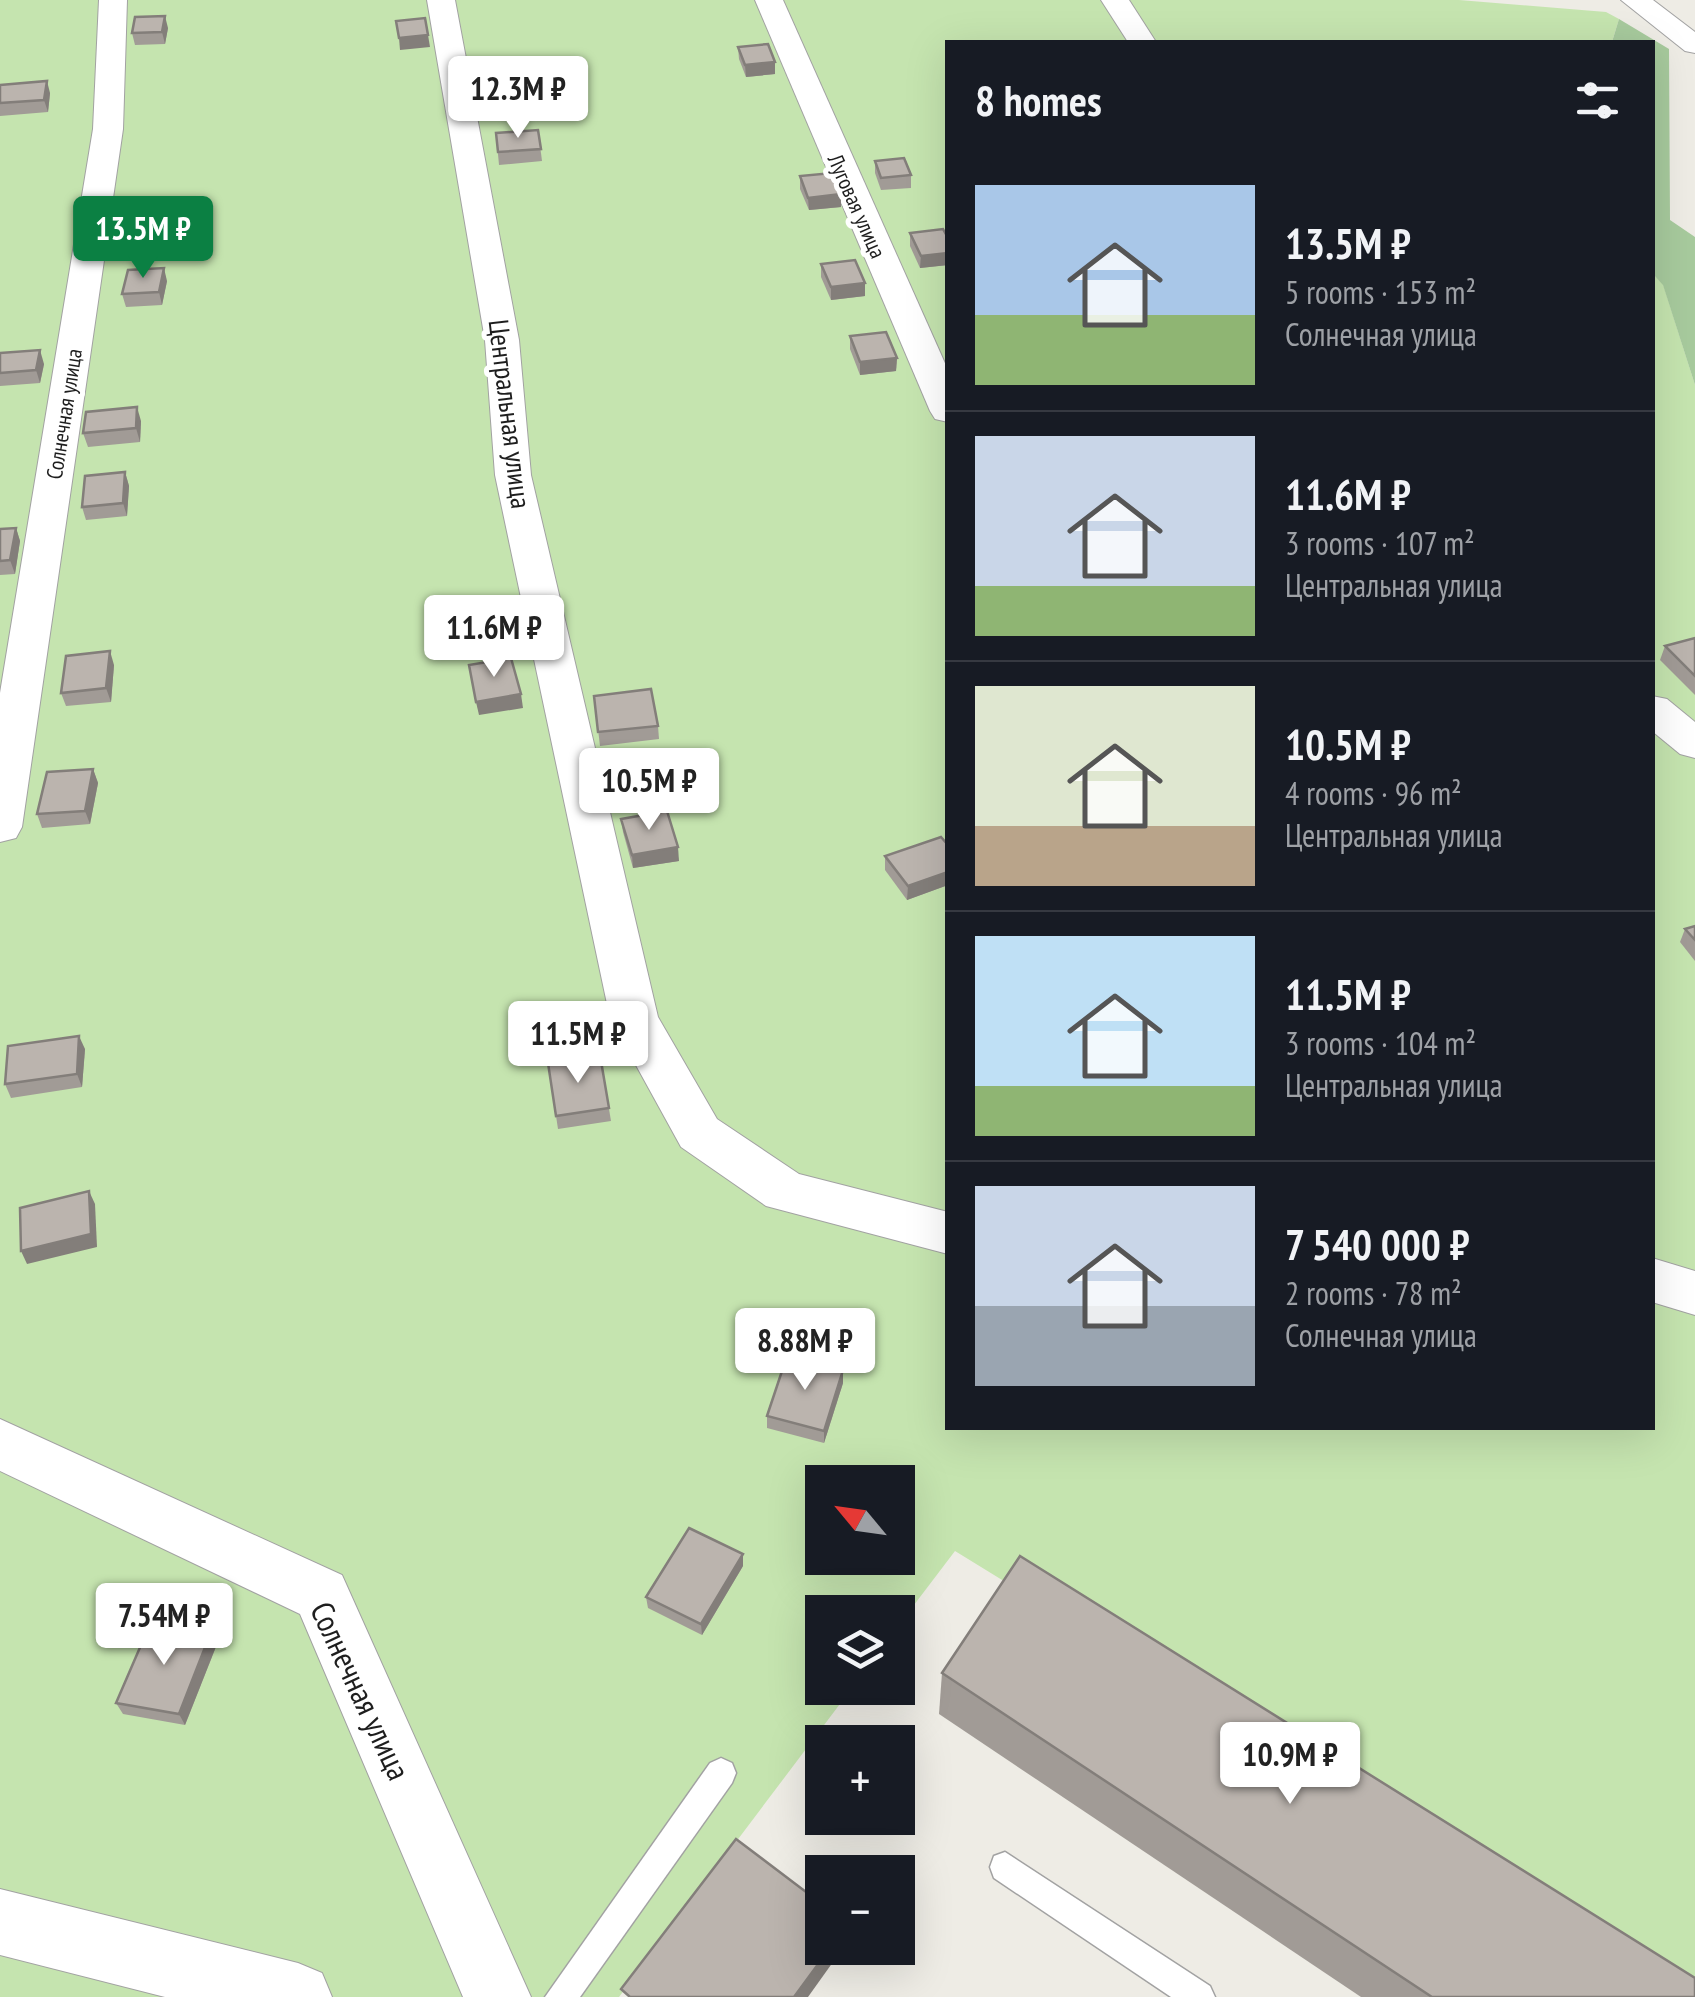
<!DOCTYPE html>
<meta charset="utf-8">
<style>
body{margin:0;font-family:"PT Sans Narrow",sans-serif;background:#242831;color:#f1f3f6;height:100vh;display:flex;flex-direction:column;font-size:38px;white-space:nowrap}
*{box-sizing:border-box;margin:0}
p{font-size:32px;color:#9ea1a6}
.icon{flex:none;width:55px;height:55px;fill:none;stroke:currentColor;stroke-width:2;stroke-linecap:round;stroke-linejoin:round}
.map{position:relative;flex:1;overflow:hidden}
.details{position:absolute;left:945px;top:40px;width:710px;height:1390px;display:flex;flex-direction:column;background:#171b24;border-radius:0px;box-shadow:0 10px 40px #0002}
.details>*{flex:none}
.needle{width:65px;rotate:299deg}
.fabs{position:absolute;left:805px;top:1465px;display:grid;gap:20px}
.fabs a{display:grid;place-items:center;width:110px;height:110px;border-radius:0px;background:#171b24;box-shadow:0 10px 40px #0002;font-size:50px}
.price{position:absolute;translate:-50% -85px;padding:0 22px;border-radius:10px;background:#fff;color:#222;font-size:32px;line-height:65px;filter:drop-shadow(0 2px 5px #0008)}
.price::after{content:'';position:absolute;left:50%;top:60px;width:30px;height:22px;margin-left:-15px;background:inherit;clip-path:polygon(0 0,100% 0,50% 100%)}
.price.active{background:#0b8043;color:#fff}
ul{padding:0;list-style:none}
li{display:flex;align-items:center;gap:30px;height:250px;padding:0 30px}
li+li{border-top:2px solid #363941}
li span{display:grid;place-items:center;flex:none;width:280px;height:200px;border-radius:0px;color:#555}
li>.icon{margin-inline-start:auto}
span .icon{width:120px;height:120px;fill:#fffc;stroke-width:1}
li b{font-size:42px}
h2{display:flex;justify-content:space-between;align-items:center;height:120px;padding:0 30px;font-size:42px}
.map>svg:first-child{display:block}
.grass{fill:#c5e4af;fill-rule:evenodd}
.forest{fill:#a7ca9d}
.lines{fill:none;stroke-linecap:round;stroke-linejoin:round}
.service-casing{stroke:#a2a2a2;stroke-width:3}
.minor-casing{stroke:#a2a2a2;stroke-width:2}
.service{fill:#fff;fill-rule:evenodd}
.minor{fill:#fff;fill-rule:evenodd}
.wall{fill:#a19b96}
.shaded-wall{fill:#837e7a}
.building{fill:#bbb4ae;stroke:#837e7a;stroke-width:2.5}
.labels{text-anchor:middle;stroke-width:10;stroke-linejoin:round;paint-order:stroke}
.far-street-label{font-size:22px;fill:#1e1e1e;stroke:#fff}
.street-label{font-size:28px;fill:#1e1e1e;stroke:#fff}
.near-street-label{font-size:32px;fill:#1e1e1e;stroke:#fff}
</style>
<div class="map">
<svg width="1695" height="1997" viewBox="0 0 1695 1997">
<rect width="100%" height="100%" fill="#eeece5"/>
<!-- grass -->
<path class="grass" d="M0 0H1459L1606 12 1619 19 1612 42H948V1428H1652L1653 274 1663 284 1695 385V1997H1682L955 1551 898 1626V1612H822V1688H852L619 1997H0ZM822 1482H898V1558H822Z"/>
<!-- forest -->
<path class="forest" d="M1619 19 1669 49 1670 220 1695 237V385L1663 285 1653 274 1652 42H1612Z"/>
<g class="lines">
<!-- service casing -->
<g class="service-casing">
<g id="service">
<path d="M721 1758 732 1763 736 1773 732 1783 580 1997H545L710 1763Z"/>
<path d="M1005 1852 1210 1986 1215 1997H1171L994 1878 990 1867 994 1856Z"/>
</g>
</g>
<!-- minor casing -->
<g class="minor-casing">
<g id="minor">
<path d="M99 0H127L123 129 22 827 16 838 0 842V693L93 129Z"/>
<path d="M427 0H455L519 340 531 475 658 1017 717 1119 799 1174 948 1212V1254L766 1206 681 1147 610 1018 495 475 485 340Z"/>
<path d="M755 0H783L948 370V422L935 419 930 411Z"/>
<path d="M1101 0H1129L1156 42H1128Z"/>
<path d="M1621 0H1653L1695 32V53L1685 51Z"/>
<path d="M1652 696 1667 699 1695 722V758L1680 754 1652 731Z"/>
<path d="M1652 1258 1695 1271V1315L1652 1302Z"/>
<path d="M0 1419 342 1575 531 1997H463L300 1614 0 1471Z"/>
<path d="M0 1889 298 1963 322 1973 332 1997H165L0 1955Z"/>
</g>
</g>
<!-- service -->
<use href="#service" class="service"/>
<!-- minor -->
<use href="#minor" class="minor"/>
</g>
<!-- wall -->
<g class="wall">
<path d="M168 28 165 44 135 45 132 33Z"/>
<path d="M738 47 775 62V74L746 77 739 59Z"/>
<path d="M529 84 534 114 492 117 488 87Z"/>
<path d="M0 85 50 93 48 112 0 116Z"/>
<path d="M538 130 542 161 499 165 496 133Z"/>
<path d="M875 161 911 175V188L881 190 875 173Z"/>
<path d="M800 176 841 207 809 210 800 189Z"/>
<path d="M910 233 948 238V265L920 268 910 246Z"/>
<path d="M821 264 865 283V296L831 300 821 277Z"/>
<path d="M167 281 162 305 126 307 122 294Z"/>
<path d="M850 336 897 358 896 371 860 375 850 349Z"/>
<path d="M0 353 44 364 40 383 0 386Z"/>
<path d="M141 421 140 442 88 447 83 433Z"/>
<path d="M125 472 129 486 127 516 86 520 82 507Z"/>
<path d="M16 528 20 541 15 574 0 575V529Z"/>
<path d="M1695 638V695L1660 660 1665 646Z"/>
<path d="M114 665 111 702 66 706 61 693Z"/>
<path d="M594 696 658 726 659 739 600 746Z"/>
<path d="M93 769 98 783 90 824 42 828 37 814Z"/>
<path d="M621 819 679 861 633 868 623 832Z"/>
<path d="M948 845V885L907 900 885 870V856Z"/>
<path d="M1695 926V961L1680 942 1685 929Z"/>
<path d="M85 1049 82 1087 11 1098 5 1084Z"/>
<path d="M600 1055 611 1121 558 1129 548 1063Z"/>
<path d="M843 1370V1383L824 1443 767 1428V1416Z"/>
<path d="M743 1566 702 1635 648 1608 646 1597Z"/>
<path d="M211 1632 217 1644 185 1725 123 1714 116 1703Z"/>
<path d="M942 1673 1695 1997H1361L939 1714Z"/>
</g>
<!-- shaded-wall -->
<g class="shaded-wall">
<path d="M165 16 168 28 165 44 162 32Z"/>
<path d="M428 35 430 47 400 50 399 38Z"/>
<path d="M775 62V74L746 77 745 65Z"/>
<path d="M47 81 50 93 48 112 44 100Z"/>
<path d="M841 194V207L809 210 808 198Z"/>
<path d="M948 253V265L920 268 921 256Z"/>
<path d="M164 268 167 281 162 305 159 292Z"/>
<path d="M865 283V296L831 300V287Z"/>
<path d="M40 350 44 364 40 383 36 370Z"/>
<path d="M897 358 896 371 860 375V362Z"/>
<path d="M137 407 141 421 140 442 136 428Z"/>
<path d="M125 472 129 486 127 516 123 503Z"/>
<path d="M16 528 20 541 15 574 10 560Z"/>
<path d="M110 651 114 665 111 702 106 688Z"/>
<path d="M521 694 523 708 479 715 476 702Z"/>
<path d="M93 769 98 783 90 824 85 811Z"/>
<path d="M678 847 679 861 633 868 632 855Z"/>
<path d="M948 872V885L907 900 908 886Z"/>
<path d="M79 1036 85 1049 82 1087 77 1074Z"/>
<path d="M89 1191 95 1204 97 1247 27 1264 21 1251Z"/>
<path d="M843 1370V1383L824 1443V1431Z"/>
<path d="M743 1554V1566L702 1635 701 1624Z"/>
<path d="M211 1632 217 1644 185 1725 179 1714Z"/>
<path d="M830 1948H843L808 1997H794Z"/>
</g>
<!-- building -->
<g class="building">
<path d="M165 16 162 32 132 33 135 17Z"/>
<path d="M425 18 428 35 399 38 396 21Z"/>
<path d="M768 44 775 62 745 65 738 47Z"/>
<path d="M47 81 44 100 0 103V85Z"/>
<path d="M529 84 532 102 490 105 488 87Z"/>
<path d="M538 130 541 149 498 152 496 133Z"/>
<path d="M904 158 911 175 881 178 875 161Z"/>
<path d="M832 173 841 194 808 198 800 176Z"/>
<path d="M943 229 948 238V253L921 256 910 233Z"/>
<path d="M855 260 865 283 831 287 821 264Z"/>
<path d="M164 268 159 292 122 294 128 270Z"/>
<path d="M886 332 897 358 860 362 850 336Z"/>
<path d="M40 350 36 370 0 373V353Z"/>
<path d="M137 407 136 428 83 433 86 412Z"/>
<path d="M125 472 123 503 82 507 85 476Z"/>
<path d="M16 528 10 560 0 561V529Z"/>
<path d="M1695 638V676L1665 646Z"/>
<path d="M110 651 106 688 61 693 66 656Z"/>
<path d="M511 658 521 694 476 702 469 665Z"/>
<path d="M651 689 658 726 598 732 594 696Z"/>
<path d="M93 769 85 811 37 814 47 772Z"/>
<path d="M667 811 678 847 632 855 621 819Z"/>
<path d="M941 837 948 845V872L908 886 885 856Z"/>
<path d="M1695 926V940L1685 929Z"/>
<path d="M79 1036 77 1074 5 1084 8 1046Z"/>
<path d="M600 1055 609 1108 556 1116 548 1063Z"/>
<path d="M89 1191 91 1234 21 1251 20 1208Z"/>
<path d="M787 1356 843 1370 824 1431 767 1416Z"/>
<path d="M689 1528 743 1554 701 1624 646 1597Z"/>
<path d="M1020 1556 1695 1978V1997H1432L942 1673Z"/>
<path d="M151 1622 211 1632 179 1714 116 1703Z"/>
<path d="M736 1839 822 1904V1948H830L794 1997H630L621 1989Z"/>
</g>
<g class="labels">
<!-- far-street labels -->
<g class="far-street-label">
<text transform="translate(857 206) rotate(66)" y="8">Луговая улица</text>
<text transform="translate(64 414) rotate(-81)" y="8">Солнечная улица</text>
</g>
<!-- street labels -->
<g class="street-label">
<text transform="translate(510 414) rotate(83)" y="10">Центральная улица</text>
</g>
<!-- near-street labels -->
<g class="near-street-label">
<text transform="translate(360 1691) rotate(65)" y="11">Солнечная улица</text>
</g>
</g>
</svg>
<div class="fabs">
<a><svg class="needle" viewBox="-14 -14 28 28"><path d="M0-13l5 13h-10z" fill="#e53935"/><path d="M0 13l5-13h-10z" fill="#9ea1a6"/></svg></a>
<a><svg class="icon" aria-label="layers" viewBox="0 0 24 24"><path d="M12 4l9 5-9 5-9-5zM3 14l9 5 9-5"/></svg></a>
<a>+</a>
<a>−</a>
</div>
<b class="price" style="left:518px;top:141px">12.3M ₽</b>
<b class="price active" style="left:143px;top:281px">13.5M ₽</b>
<b class="price" style="left:494px;top:680px">11.6M ₽</b>
<b class="price" style="left:649px;top:833px">10.5M ₽</b>
<b class="price" style="left:578px;top:1086px">11.5M ₽</b>
<b class="price" style="left:805px;top:1393px">8.88M ₽</b>
<b class="price" style="left:164px;top:1668px">7.54M ₽</b>
<b class="price" style="left:1290px;top:1807px">10.9M ₽</b>
<section class="details">
<h2>8 homes<svg class="icon" aria-label="filters" viewBox="0 0 24 24"><path d="M4 7h16M4 17h16"/><circle cx="9" cy="7" r="2"/><circle cx="15" cy="17" r="2"/></svg></h2>
<ul>
<li><span style="background:linear-gradient(#a9c7e8 65%,#8fb573 0)"><svg class="icon" aria-label="home" viewBox="0 0 24 24"><path d="M3 11l9-7 9 7M6 9v11h12V9"/></svg></span><div><b>13.5M ₽</b><p>5 rooms · 153 m²</p><p>Солнечная улица</p></div></li>
<li><span style="background:linear-gradient(#c9d6e8 75%,#8fb573 0)"><svg class="icon" aria-label="home" viewBox="0 0 24 24"><path d="M3 11l9-7 9 7M6 9v11h12V9"/></svg></span><div><b>11.6M ₽</b><p>3 rooms · 107 m²</p><p>Центральная улица</p></div></li>
<li><span style="background:linear-gradient(#dfe7d0 70%,#b9a48a 0)"><svg class="icon" aria-label="home" viewBox="0 0 24 24"><path d="M3 11l9-7 9 7M6 9v11h12V9"/></svg></span><div><b>10.5M ₽</b><p>4 rooms · 96 m²</p><p>Центральная улица</p></div></li>
<li><span style="background:linear-gradient(#bfe0f5 75%,#8fb573 0)"><svg class="icon" aria-label="home" viewBox="0 0 24 24"><path d="M3 11l9-7 9 7M6 9v11h12V9"/></svg></span><div><b>11.5M ₽</b><p>3 rooms · 104 m²</p><p>Центральная улица</p></div></li>
<li><span style="background:linear-gradient(#c9d6e8 60%,#9aa5b1 0)"><svg class="icon" aria-label="home" viewBox="0 0 24 24"><path d="M3 11l9-7 9 7M6 9v11h12V9"/></svg></span><div><b>7 540 000 ₽</b><p>2 rooms · 78 m²</p><p>Солнечная улица</p></div></li>
</ul>
</section>
</div>
